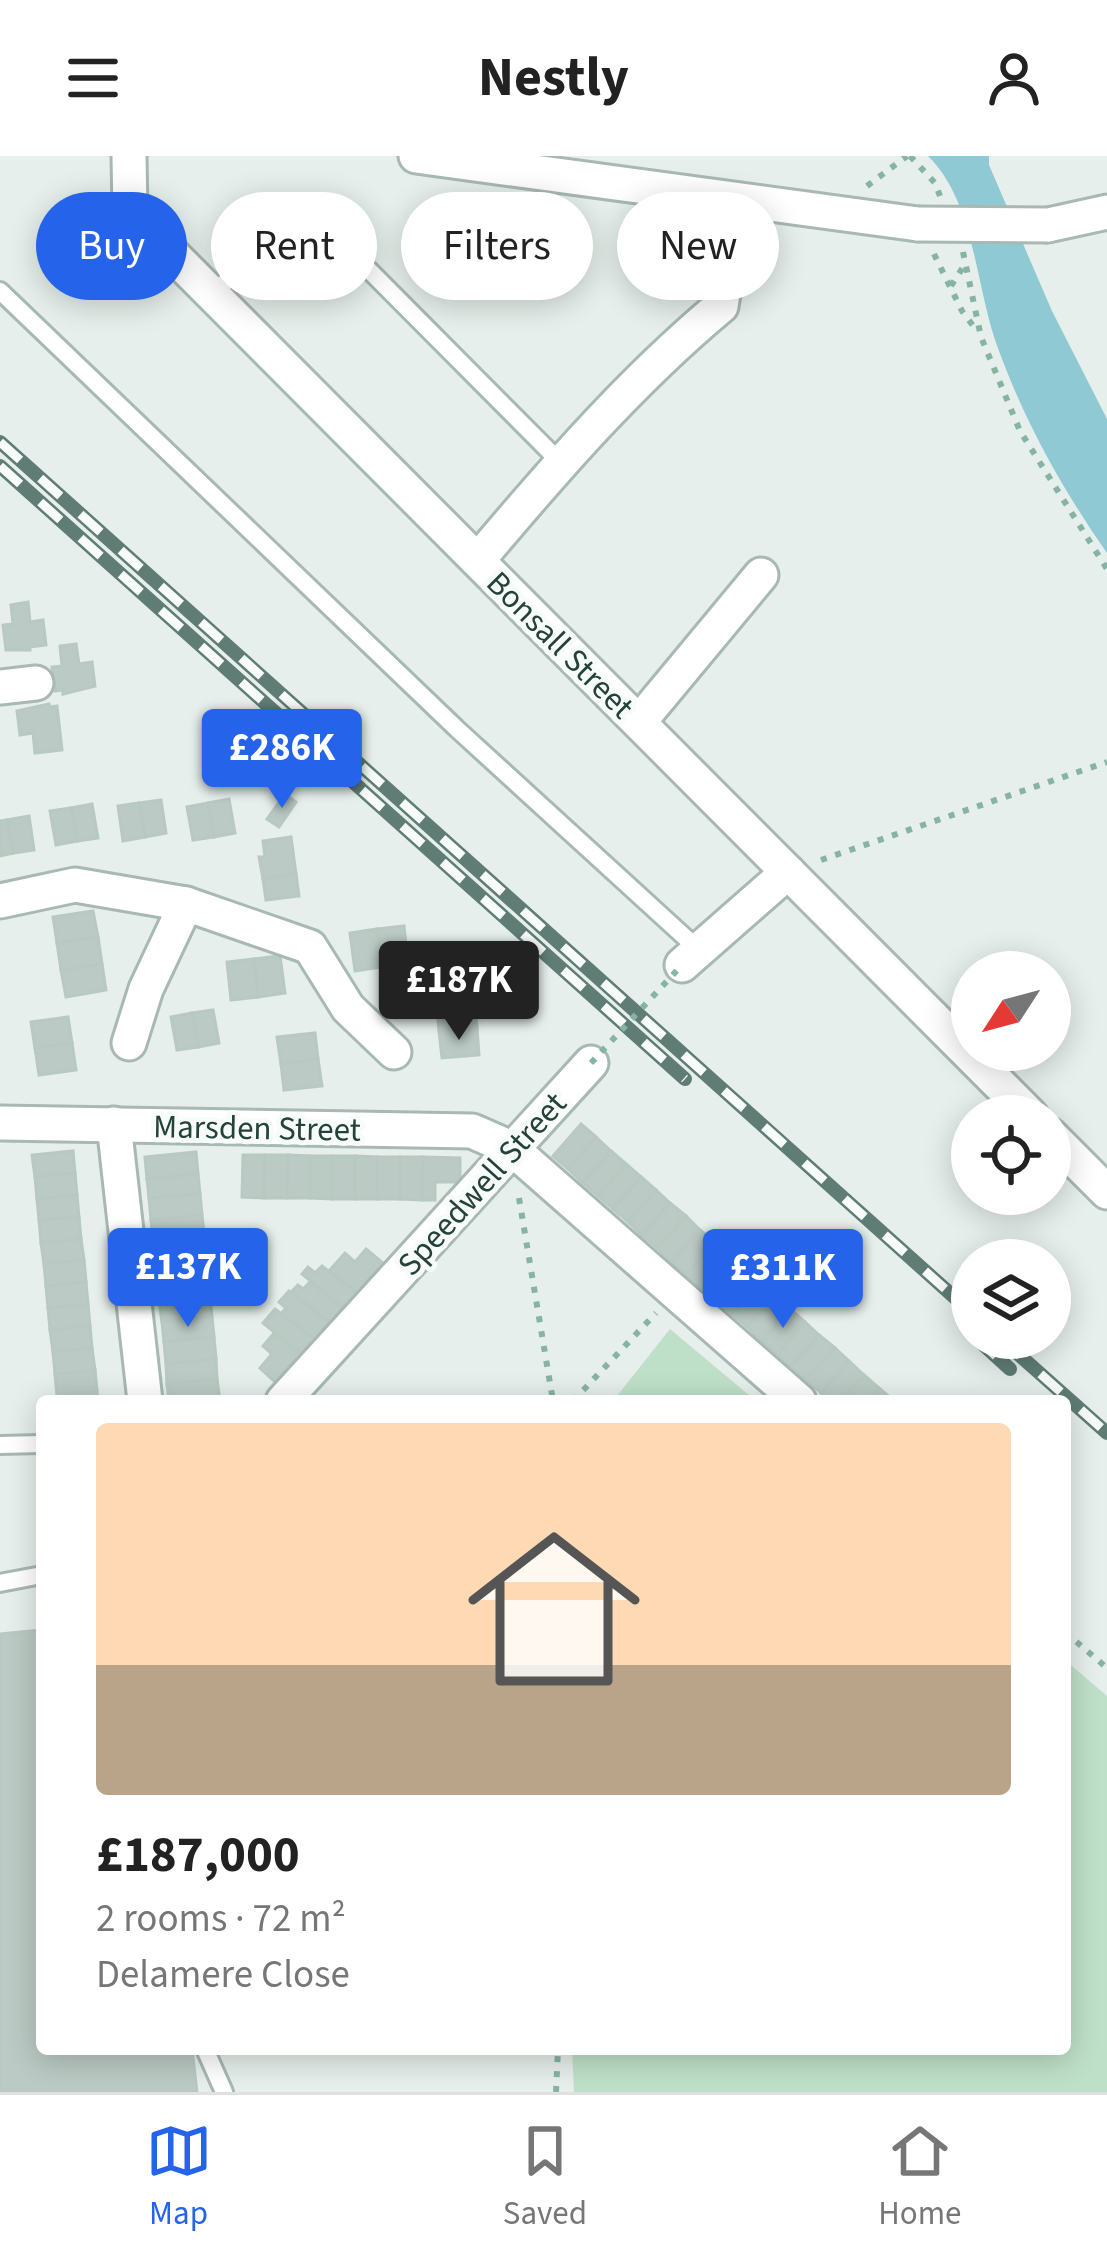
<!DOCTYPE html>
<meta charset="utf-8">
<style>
body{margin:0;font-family:"Source Sans 3",sans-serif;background:#f2f2f2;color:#222;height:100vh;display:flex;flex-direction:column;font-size:45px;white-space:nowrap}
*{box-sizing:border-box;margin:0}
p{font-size:39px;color:#767676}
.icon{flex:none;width:66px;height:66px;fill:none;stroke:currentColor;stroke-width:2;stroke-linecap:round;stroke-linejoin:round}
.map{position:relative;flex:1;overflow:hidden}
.details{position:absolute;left:36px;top:1239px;width:1035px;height:660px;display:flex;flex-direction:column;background:#fff;border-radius:12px;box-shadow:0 6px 30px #0003}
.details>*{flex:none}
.top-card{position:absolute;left:36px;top:36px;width:1035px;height:108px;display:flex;gap:24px}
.needle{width:78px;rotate:234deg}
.controls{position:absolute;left:951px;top:795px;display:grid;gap:24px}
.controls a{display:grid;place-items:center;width:120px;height:120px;border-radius:50%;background:#fff;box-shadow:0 6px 30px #0003;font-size:60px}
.price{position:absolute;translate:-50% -102px;padding:0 27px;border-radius:12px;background:#2563eb;color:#fff;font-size:39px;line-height:78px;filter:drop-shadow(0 3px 6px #0008)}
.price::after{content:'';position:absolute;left:50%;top:72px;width:36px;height:27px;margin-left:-18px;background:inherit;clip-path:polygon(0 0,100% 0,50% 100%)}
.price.on{background:#222;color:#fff}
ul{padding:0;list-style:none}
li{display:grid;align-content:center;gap:24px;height:636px;padding:0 60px}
li span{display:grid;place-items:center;height:372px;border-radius:12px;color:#555}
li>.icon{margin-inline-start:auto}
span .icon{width:216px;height:216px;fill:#fffc;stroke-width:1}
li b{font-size:51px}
.chip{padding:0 42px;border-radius:54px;background:#fff;box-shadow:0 6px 30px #0003;font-size:42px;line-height:108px}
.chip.on{background:#2563eb;color:#fff}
header{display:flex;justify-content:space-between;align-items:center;height:156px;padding:0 60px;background:#fff;font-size:54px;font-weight:700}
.tabs{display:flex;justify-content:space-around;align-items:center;height:168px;border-top:3px solid #e0e0e0;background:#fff;font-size:33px;color:#767676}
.tabs a{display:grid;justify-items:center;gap:6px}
.tabs .on{color:#2563eb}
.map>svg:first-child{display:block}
.green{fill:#bfe0c8}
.water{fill:#8ec9d4}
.building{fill:#bbcac4;stroke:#b8c9c2;stroke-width:3}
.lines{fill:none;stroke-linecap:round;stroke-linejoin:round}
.service-casing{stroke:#a8b8b2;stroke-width:22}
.minor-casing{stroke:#a8b8b2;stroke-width:39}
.path{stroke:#86b3a5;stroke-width:6;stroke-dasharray:6 9;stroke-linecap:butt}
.service{stroke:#fff;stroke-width:16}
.minor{stroke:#fff;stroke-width:33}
.rail-casing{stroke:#5f7d75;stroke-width:14}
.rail{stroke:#f7fbf9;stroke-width:9;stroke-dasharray:27;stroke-linecap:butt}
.minor-bridge-casing{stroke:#a8b8b2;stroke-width:39;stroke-linecap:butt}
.path-bridge{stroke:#86b3a5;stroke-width:6;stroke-dasharray:6 9;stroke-linecap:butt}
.minor-bridge{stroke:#fff;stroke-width:33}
.labels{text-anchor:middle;stroke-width:10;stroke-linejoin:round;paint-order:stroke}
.street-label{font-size:33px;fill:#24423a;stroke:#f7fbf9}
</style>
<header><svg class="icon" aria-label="menu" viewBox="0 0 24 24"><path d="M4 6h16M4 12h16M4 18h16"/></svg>Nestly<svg class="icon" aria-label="person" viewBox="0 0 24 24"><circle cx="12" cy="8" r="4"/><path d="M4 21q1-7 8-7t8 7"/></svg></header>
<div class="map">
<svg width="1107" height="1936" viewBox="0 0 1107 1936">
<rect width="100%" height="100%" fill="#e6efeb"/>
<!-- green -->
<g class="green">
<path d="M670 1173 756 1245H613Z"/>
<path d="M1065 1504 1107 1540V1936H574L572 1893H1065Z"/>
</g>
<!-- water -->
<path class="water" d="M928 0H989V9L1052 155 1107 263V397C1063 334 1026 268 999 195 975 133 976 47 928 0Z"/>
<!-- building -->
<g class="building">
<path d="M28 446 30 466 43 464 46 489 30 491V494H6L3 469 13 468 11 449Z"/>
<path d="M76 488 79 508 92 506 95 530 63 538V534L55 535 52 511 62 510 60 490Z"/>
<path d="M49 548 50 551 57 550 62 594 35 597 33 577 20 579 17 555Z"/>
<path d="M285 638 296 646 279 671 267 663Z"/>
<path d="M229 643 235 677 214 681 208 647Z"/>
<path d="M161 644 166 677 145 681 139 647Z"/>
<path d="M139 647 145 681 123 685 118 650Z"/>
<path d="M208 647 214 681 193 684 187 651Z"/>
<path d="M92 648 98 682 77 685 71 652Z"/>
<path d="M71 652 77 685 56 689 50 655Z"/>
<path d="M29 660 34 694 13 697 7 664Z"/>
<path d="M7 664 13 697 0 700V665Z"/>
<path d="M291 681 296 718 263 723 259 701H265L263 685Z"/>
<path d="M296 718 299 740 266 744 263 723Z"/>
<path d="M93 755 98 781 57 787 53 761Z"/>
<path d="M404 770 408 808 381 811 377 773Z"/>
<path d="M377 773 381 811 355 815 350 777Z"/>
<path d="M98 781 102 808 61 814 57 787Z"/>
<path d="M280 800 285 837 258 841 254 803Z"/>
<path d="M254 803 258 841 231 844 227 806Z"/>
<path d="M102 808 106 834 66 841 61 814Z"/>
<path d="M474 837 477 872 439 875 436 841Z"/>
<path d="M213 854 219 887 198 891 192 857Z"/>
<path d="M192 857 198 891 177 894 171 861Z"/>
<path d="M68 861 72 887 35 892 31 866Z"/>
<path d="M477 872 479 899 442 902 439 875Z"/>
<path d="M315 877 318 903 281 908 277 881Z"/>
<path d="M72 887 76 914 39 919 35 892Z"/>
<path d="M318 903 322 930 284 934 281 908Z"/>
<path d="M581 968 596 981 568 1013 553 1000Z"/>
<path d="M596 981 611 995 583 1027 568 1013Z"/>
<path d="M73 995 75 1017 35 1021 32 999Z"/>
<path d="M611 995 626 1008 598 1040 583 1027Z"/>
<path d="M196 996 198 1018 147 1023 145 1001Z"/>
<path d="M243 999H265L264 1042 242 1041Z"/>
<path d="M265 999H288L287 1042H264Z"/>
<path d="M288 999 310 1000V1042H287Z"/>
<path d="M310 1000H332V1043L310 1042Z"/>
<rect x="332" y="1000" width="23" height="43"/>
<path d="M355 1000 377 1001V1043H355Z"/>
<rect x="377" y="1001" width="23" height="42"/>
<path d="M400 1001H423L422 1044 400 1043Z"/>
<path d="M423 1001 460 1002V1026H435V1044H422Z"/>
<path d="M626 1008 641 1021 613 1053 598 1040Z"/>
<path d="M75 1017 77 1039 37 1043 35 1021Z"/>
<path d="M198 1018 200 1038 149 1042 147 1023Z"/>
<path d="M641 1021 656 1034 628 1066 613 1053Z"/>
<path d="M656 1034 670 1047 642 1079 628 1066Z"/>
<path d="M200 1038 202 1059 151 1064 149 1042Z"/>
<path d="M77 1039 79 1061 39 1064 37 1043Z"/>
<path d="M670 1047 686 1060 657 1092 642 1079Z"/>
<path d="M202 1059 204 1077 153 1082 151 1064Z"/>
<path d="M686 1060 700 1074 672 1106 657 1092Z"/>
<path d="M79 1061 81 1083 41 1087 39 1064Z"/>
<path d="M700 1074 715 1087 687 1119 672 1106Z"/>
<path d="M204 1077 206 1099 156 1104 153 1082Z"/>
<path d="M81 1083 84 1104 44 1108 41 1087Z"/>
<path d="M715 1087 730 1100 702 1132 687 1119Z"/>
<path d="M366 1093 391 1114 365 1143 329 1115 345 1097 355 1106Z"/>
<path d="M206 1099 208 1121 158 1126 156 1104Z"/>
<path d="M730 1100 745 1113 717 1145 702 1132Z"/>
<path d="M84 1104 86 1126 46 1130 44 1108Z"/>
<path d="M322 1110 365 1143 351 1158 302 1118 308 1111 315 1117Z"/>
<path d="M745 1113 760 1126 732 1158 717 1145Z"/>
<path d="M208 1121 210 1140 159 1145 158 1126Z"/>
<path d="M86 1126 88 1148 48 1152 46 1130Z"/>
<path d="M310 1126 351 1158 338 1173 291 1136 298 1129 303 1133Z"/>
<path d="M760 1126 775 1139 747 1171 732 1158Z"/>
<path d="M289 1135 338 1173 323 1189 281 1158 286 1152 279 1146Z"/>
<path d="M775 1139 790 1153 762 1185 747 1171Z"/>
<path d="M210 1140 212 1161 162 1166 159 1145Z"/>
<path d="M88 1148 90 1170 50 1174 48 1152Z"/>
<path d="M275 1153 323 1189 310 1205 263 1167Z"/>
<path d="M790 1153 805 1166 777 1198 762 1185Z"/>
<path d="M212 1161 214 1181 164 1186 162 1166Z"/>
<path d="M805 1166 819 1179 791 1211 777 1198Z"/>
<path d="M90 1170 92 1192 53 1196 50 1174Z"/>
<path d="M274 1177 310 1205 284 1234 260 1212 272 1198 263 1190Z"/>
<path d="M819 1179 835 1192 806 1224 791 1211Z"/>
<path d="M214 1181 216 1203 166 1208 164 1186Z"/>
<path d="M92 1192 95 1214 55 1218 53 1196Z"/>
<path d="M835 1192 849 1205 821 1237 806 1224Z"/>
<path d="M216 1203 217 1223 167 1228 166 1208Z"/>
<path d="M849 1205 864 1219 841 1245H830L821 1237Z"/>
<path d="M95 1214 97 1235 57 1240 55 1218Z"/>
<path d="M864 1219 879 1232 867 1245H841Z"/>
<path d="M217 1223 220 1245H169L167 1228Z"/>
<path d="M879 1232 894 1245H867Z"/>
<path d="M97 1235 98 1245H58L57 1240Z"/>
<path d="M42 1474V1893H192L197 1936H0V1478Z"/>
</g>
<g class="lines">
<!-- service casing -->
<g class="service-casing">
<g id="service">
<path d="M0 135 457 573 699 794"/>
<path d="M214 139C234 117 278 59 310 67 329 72 343 89 357 102L561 307"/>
<path d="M0 1289 42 1288"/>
<path d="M0 1427 42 1419"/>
<path d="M205 1893 224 1936"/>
</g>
</g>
<!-- minor casing -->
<g class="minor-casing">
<g id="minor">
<path d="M129 0 130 56 1031 960"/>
<path d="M416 0 918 68"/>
<path d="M1048 69 1107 56"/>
<path d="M478 404C553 315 631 225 721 150L728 107"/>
<path d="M0 531 36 527"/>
<path d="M639 566 761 419"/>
<path d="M0 745 75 729 186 748 310 791 348 852 394 896"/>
<path d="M682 809 788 716"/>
<path d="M129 887 146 833 186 748"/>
<path d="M0 967 472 975 511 992 799 1245"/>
<path d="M114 968 145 1245"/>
<path d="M1050 979 1107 1036"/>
<path d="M283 1245 591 907"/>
</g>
</g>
<!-- path -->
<g class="path">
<path d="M910 0 935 27 940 40"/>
<path d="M867 30 907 0"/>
<path d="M963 96 981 181 1020 275 1107 413"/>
<path d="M934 98 962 155 977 175"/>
<path d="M951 130 965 108"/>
<path d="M821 704 1107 606"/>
<path d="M519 1042 553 1245"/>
<path d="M573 1245 656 1157"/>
<path d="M1065 1476 1107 1512"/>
<path d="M556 1936 558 1893"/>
</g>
<!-- service -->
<use href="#service" class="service"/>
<!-- minor -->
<use href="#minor" class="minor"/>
<!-- rail casing -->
<g class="rail-casing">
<g id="rail">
<path d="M0 286 972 1157"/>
<path d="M0 310 685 923"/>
<path d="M976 1182 1010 1213"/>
<path d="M1000 1182 1107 1277"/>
</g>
</g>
<!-- rail -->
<use href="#rail" class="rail"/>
<!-- minor-bridge casing -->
<g class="minor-bridge-casing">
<path id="minor-bridge" d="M918 68 1048 69"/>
</g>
<!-- path-bridge -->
<path class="path-bridge" d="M591 907 682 809"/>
<!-- minor-bridge -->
<use href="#minor-bridge" class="minor-bridge"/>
</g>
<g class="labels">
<!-- street labels -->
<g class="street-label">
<text transform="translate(561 488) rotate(45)" y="12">Bonsall Street</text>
<text transform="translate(257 971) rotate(1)" y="12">Marsden Street</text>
<text transform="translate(481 1027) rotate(-48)" y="12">Speedwell Street</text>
</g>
</g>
</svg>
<div class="controls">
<a><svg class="needle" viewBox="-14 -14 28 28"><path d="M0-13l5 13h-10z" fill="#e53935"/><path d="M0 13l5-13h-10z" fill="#767676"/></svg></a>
<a><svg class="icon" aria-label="locate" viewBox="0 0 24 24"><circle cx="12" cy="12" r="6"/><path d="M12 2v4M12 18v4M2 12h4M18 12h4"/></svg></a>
<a><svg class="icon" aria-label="layers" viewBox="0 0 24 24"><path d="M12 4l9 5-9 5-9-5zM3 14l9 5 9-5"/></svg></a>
</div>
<b class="price" style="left:282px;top:655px">£286K</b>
<b class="price on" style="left:459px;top:887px">£187K</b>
<b class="price" style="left:188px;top:1174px">£137K</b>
<b class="price" style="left:783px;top:1175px">£311K</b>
<div class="top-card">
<a class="chip on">Buy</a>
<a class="chip">Rent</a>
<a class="chip">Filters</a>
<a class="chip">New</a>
</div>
<section class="details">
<ul>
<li><span style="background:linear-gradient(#ffd9b3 65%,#b9a48a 0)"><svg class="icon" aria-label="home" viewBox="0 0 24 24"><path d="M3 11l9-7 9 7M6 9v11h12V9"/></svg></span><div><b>£187,000</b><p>2 rooms · 72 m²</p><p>Delamere Close</p></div></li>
</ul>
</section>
</div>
<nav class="tabs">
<a class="on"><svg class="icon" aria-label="map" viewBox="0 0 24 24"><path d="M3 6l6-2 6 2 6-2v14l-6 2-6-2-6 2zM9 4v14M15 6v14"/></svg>Map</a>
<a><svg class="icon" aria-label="saved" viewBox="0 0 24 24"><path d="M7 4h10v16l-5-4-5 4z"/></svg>Saved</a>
<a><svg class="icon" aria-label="home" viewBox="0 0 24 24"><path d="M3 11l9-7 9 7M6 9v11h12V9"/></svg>Home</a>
</nav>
